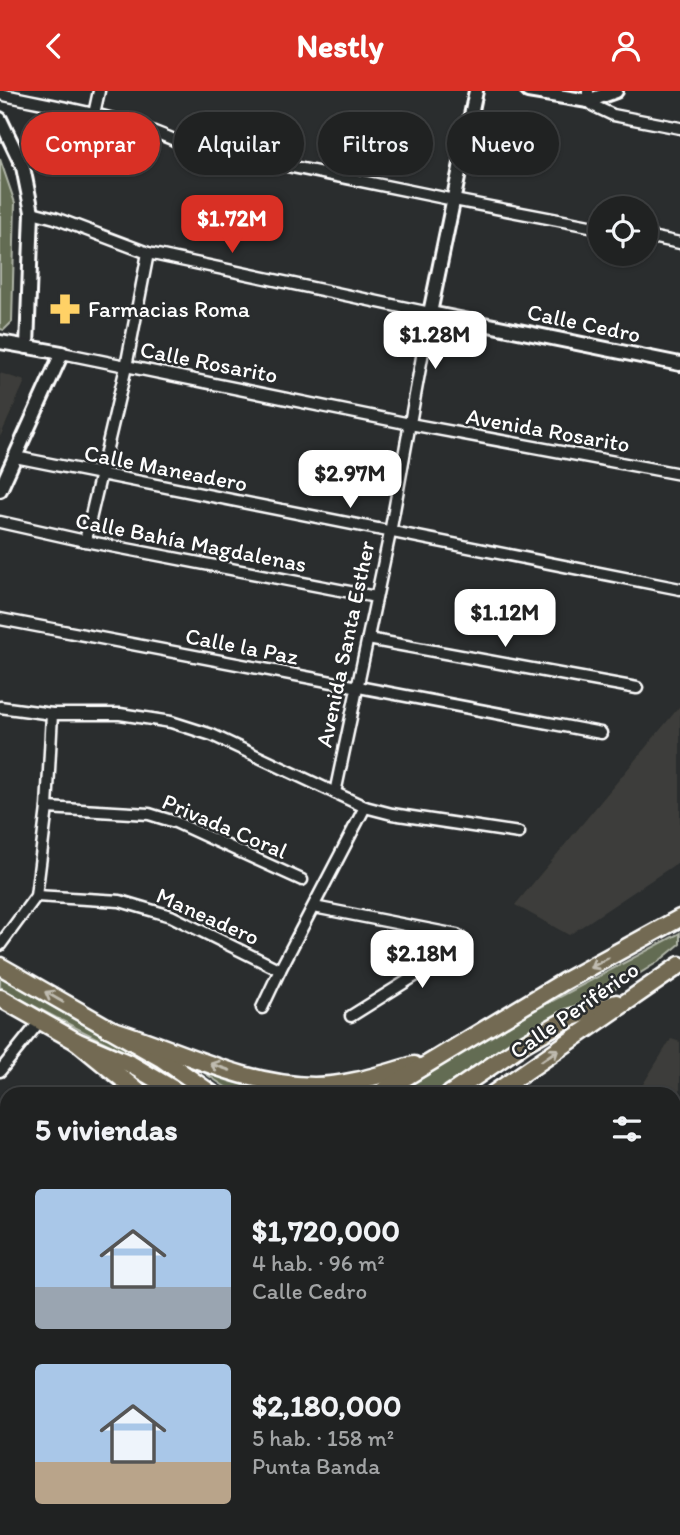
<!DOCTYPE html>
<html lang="es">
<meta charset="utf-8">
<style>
body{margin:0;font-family:Itim,sans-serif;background:#2d2f2f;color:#f1f3f6;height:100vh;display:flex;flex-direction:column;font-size:26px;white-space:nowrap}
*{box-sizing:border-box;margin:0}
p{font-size:23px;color:#a2a4a5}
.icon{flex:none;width:38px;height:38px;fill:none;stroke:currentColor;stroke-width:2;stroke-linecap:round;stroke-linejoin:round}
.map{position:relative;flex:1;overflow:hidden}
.details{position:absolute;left:0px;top:996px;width:681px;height:450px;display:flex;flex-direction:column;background:#202222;border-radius:21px 21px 0 0;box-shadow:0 2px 5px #0004,0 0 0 2px #3d3f40}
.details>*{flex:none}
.guide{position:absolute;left:21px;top:21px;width:639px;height:63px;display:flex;gap:14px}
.fabs{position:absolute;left:588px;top:105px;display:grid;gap:14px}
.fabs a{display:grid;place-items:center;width:70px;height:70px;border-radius:50%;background:#202222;box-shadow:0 2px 5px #0004,0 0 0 2px #3d3f40;font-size:35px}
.price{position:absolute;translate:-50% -60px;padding:0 16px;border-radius:14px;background:#fff;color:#222;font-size:23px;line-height:46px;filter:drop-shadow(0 2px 4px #0008)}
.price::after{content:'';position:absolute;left:50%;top:42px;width:21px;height:16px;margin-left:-10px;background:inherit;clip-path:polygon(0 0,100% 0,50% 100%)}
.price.selected{background:#d93025;color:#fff}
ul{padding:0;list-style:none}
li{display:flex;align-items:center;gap:21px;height:175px;padding:0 35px}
li span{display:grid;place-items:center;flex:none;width:196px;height:140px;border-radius:7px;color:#555}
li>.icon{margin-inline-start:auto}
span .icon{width:84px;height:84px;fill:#fffc;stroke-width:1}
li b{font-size:30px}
h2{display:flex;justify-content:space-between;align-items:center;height:84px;padding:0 35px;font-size:30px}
.chip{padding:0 24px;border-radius:32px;background:#202222;box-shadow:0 2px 5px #0004,0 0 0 2px #3d3f40;font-size:24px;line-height:63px}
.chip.selected{background:#d93025;color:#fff}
header{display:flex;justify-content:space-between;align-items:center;height:91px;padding:0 35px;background:#d93025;color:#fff;font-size:32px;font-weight:700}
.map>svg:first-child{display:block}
.built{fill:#3e3e3a}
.green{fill:#636c53;stroke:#b1b6a9;stroke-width:2}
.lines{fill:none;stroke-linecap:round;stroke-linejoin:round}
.minor-casing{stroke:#fff;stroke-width:15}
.tertiary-casing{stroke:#fff;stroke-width:18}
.primary-casing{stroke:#fff;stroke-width:21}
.trunk-casing{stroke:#fff;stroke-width:21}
.minor{stroke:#2a2d2e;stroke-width:10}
.tertiary{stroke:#2a2d2e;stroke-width:12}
.primary{stroke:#736b52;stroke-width:16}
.trunk{stroke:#736b52;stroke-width:16}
.oneway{stroke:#c0bcb1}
.labels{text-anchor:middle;stroke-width:5;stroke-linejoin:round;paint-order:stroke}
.poi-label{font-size:23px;fill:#fff;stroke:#2a2d2e;text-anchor:start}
.street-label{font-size:23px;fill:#fff;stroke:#2a2d2e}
</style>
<header><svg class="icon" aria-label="back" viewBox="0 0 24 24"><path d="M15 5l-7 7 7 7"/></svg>Nestly<svg class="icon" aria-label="person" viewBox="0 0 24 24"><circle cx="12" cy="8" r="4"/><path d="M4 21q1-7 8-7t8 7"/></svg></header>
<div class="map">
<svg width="680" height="1444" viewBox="0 0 680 1444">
<rect width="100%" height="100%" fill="#2a2d2e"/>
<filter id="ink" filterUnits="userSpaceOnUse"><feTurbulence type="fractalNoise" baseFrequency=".0143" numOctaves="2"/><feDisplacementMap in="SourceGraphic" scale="14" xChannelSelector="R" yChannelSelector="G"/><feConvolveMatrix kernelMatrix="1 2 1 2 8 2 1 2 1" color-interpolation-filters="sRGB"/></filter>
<g filter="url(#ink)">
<!-- built -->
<g class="built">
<path d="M0 282 25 290 0 346Z"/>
<path d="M680 615V770L569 844 515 814Z"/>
<path d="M671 948 680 951V1444H402L403 1438H674V1003H637Z"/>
</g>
<!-- green -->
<g class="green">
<path d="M0 68 15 112 12 231 4 239 0 238Z"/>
<path d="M680 842V853L658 871 608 902 604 900 593 911 548 929 487 966 435 1003H389L507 934Z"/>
<path d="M0 886 146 969 201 1003C181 995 164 981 144 971 95 946 48 924 0 896Z"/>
<path d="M194 975 263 997 299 1003H236Z"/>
</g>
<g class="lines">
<!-- minor casing -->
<g class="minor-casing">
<g id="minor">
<path d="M588 0V10L594 15 613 24 680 37"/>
<path d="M0 3C62 17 128 26 185 54L454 109 600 137"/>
<path d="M94 23 99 0"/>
<path d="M32 121 55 127 148 162 430 222 390 442 335 702"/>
<path d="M646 145 680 152"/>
<path d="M62 262 410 333 680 383"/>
<path d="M15 366 680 498"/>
<path d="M0 431 85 450 376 506"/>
<path d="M85 450 126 276 148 162"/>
<path d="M0 528 601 642"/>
<path d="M368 548 637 597"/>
<path d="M0 616 52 623H120L171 631 212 644 365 716 392 723 519 742"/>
<path d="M47 717 149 723 175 731 302 789"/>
<path d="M36 805 120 810 171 825 280 879"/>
<path d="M314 816 457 844 463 849 461 855 455 860 351 925"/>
<path d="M0 854 36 805 47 717 52 623"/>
<path d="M262 917 280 879 365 716"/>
<path d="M0 980 40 930"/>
<path d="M0 1032 7 1036"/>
<path d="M0 1187 7 1180"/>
<path d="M0 1388 7 1380"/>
</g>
</g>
<!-- tertiary casing -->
<g class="tertiary-casing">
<g id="tertiary">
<path d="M476 0 430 222 680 273"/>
<path d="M528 0 588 10 616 0"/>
<path d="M0 28 23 76 32 121 27 256"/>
<path d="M0 251 62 262 0 399"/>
</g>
</g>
<!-- primary casing -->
<g class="primary-casing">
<g id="primary">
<path d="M0 875 161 967 212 1003"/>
<path d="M0 907 76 950 130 973 181 1003"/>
</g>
</g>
<!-- trunk casing -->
<g class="trunk-casing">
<g id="trunk">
<path d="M107 937C176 957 241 994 314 995 348 995 382 983 414 974"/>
<path d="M76 950 141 1003"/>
<path d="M378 1003 563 891 680 827"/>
<path d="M450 1003 525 952 569 927 616 912"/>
<path d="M493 1003 680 874"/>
<path d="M58 1444 62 1438"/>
<path d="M86 1444 90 1438"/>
</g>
</g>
<!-- minor -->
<use href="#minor" class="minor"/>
<!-- tertiary -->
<use href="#tertiary" class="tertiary"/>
<!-- primary -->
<use href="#primary" class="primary"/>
<!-- trunk -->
<use href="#trunk" class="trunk"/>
</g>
<!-- one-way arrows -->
<defs><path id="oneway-shaft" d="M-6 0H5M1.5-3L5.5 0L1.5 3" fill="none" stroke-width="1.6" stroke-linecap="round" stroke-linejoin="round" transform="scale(1.75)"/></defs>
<g class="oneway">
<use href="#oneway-shaft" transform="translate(599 872) rotate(151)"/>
<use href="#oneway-shaft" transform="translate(54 906) rotate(-150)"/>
<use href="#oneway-shaft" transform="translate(550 964) rotate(-35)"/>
<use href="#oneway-shaft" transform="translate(220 976) rotate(-161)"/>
</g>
</g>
<!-- icons -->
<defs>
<g id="pharmacy-bare" transform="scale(2.415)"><path d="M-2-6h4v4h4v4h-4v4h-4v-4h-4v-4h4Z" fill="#ffd166" stroke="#2a2d2e" stroke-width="2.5" paint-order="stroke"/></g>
</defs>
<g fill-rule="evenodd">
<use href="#pharmacy-bare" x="65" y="218"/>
</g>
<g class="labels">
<!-- poi labels -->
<g class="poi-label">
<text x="88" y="226">Farmacias Roma</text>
</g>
<!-- street labels -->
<g class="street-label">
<text transform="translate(584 232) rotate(12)" y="8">Calle Cedro</text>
<text transform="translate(209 271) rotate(11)" y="8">Calle Rosarito</text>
<text transform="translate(548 339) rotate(10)" y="8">Avenida Rosarito</text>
<text transform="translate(166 377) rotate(11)" y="8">Calle Maneadero</text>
<text transform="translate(191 451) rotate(11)" y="8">Calle Bahía Magdalenas</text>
<text transform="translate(345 553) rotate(-78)" y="8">Avenida Santa Esther</text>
<text transform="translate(242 555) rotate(11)" y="8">Calle la Paz</text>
<text transform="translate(225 735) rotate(23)" y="8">Privada Coral</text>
<text transform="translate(208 825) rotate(24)" y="8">Maneadero</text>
<text transform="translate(574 919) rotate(-35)" y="8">Calle Periférico</text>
</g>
</g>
</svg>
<div class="fabs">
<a><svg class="icon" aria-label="locate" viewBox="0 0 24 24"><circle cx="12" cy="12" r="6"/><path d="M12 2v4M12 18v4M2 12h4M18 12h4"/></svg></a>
</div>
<b class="price selected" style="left:232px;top:164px">$1.72M</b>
<b class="price" style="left:435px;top:280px">$1.28M</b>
<b class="price" style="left:350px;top:419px">$2.97M</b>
<b class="price" style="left:505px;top:558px">$1.12M</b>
<b class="price" style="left:422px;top:899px">$2.18M</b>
<div class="guide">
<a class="chip selected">Comprar</a>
<a class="chip">Alquilar</a>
<a class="chip">Filtros</a>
<a class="chip">Nuevo</a>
</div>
<section class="details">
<h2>5 viviendas<svg class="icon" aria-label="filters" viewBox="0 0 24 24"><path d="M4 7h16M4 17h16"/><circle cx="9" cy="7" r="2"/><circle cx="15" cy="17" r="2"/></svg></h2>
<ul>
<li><span style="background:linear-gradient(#a9c7e8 70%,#9aa5b1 0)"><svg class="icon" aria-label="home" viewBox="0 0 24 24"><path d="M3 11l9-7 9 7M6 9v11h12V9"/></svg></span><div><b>$1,720,000</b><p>4 hab. · 96 m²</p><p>Calle Cedro</p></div></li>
<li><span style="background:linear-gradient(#a9c7e8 70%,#b9a48a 0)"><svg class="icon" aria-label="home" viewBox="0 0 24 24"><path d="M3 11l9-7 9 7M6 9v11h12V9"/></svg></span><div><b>$2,180,000</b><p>5 hab. · 158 m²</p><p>Punta Banda</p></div></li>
</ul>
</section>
</div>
